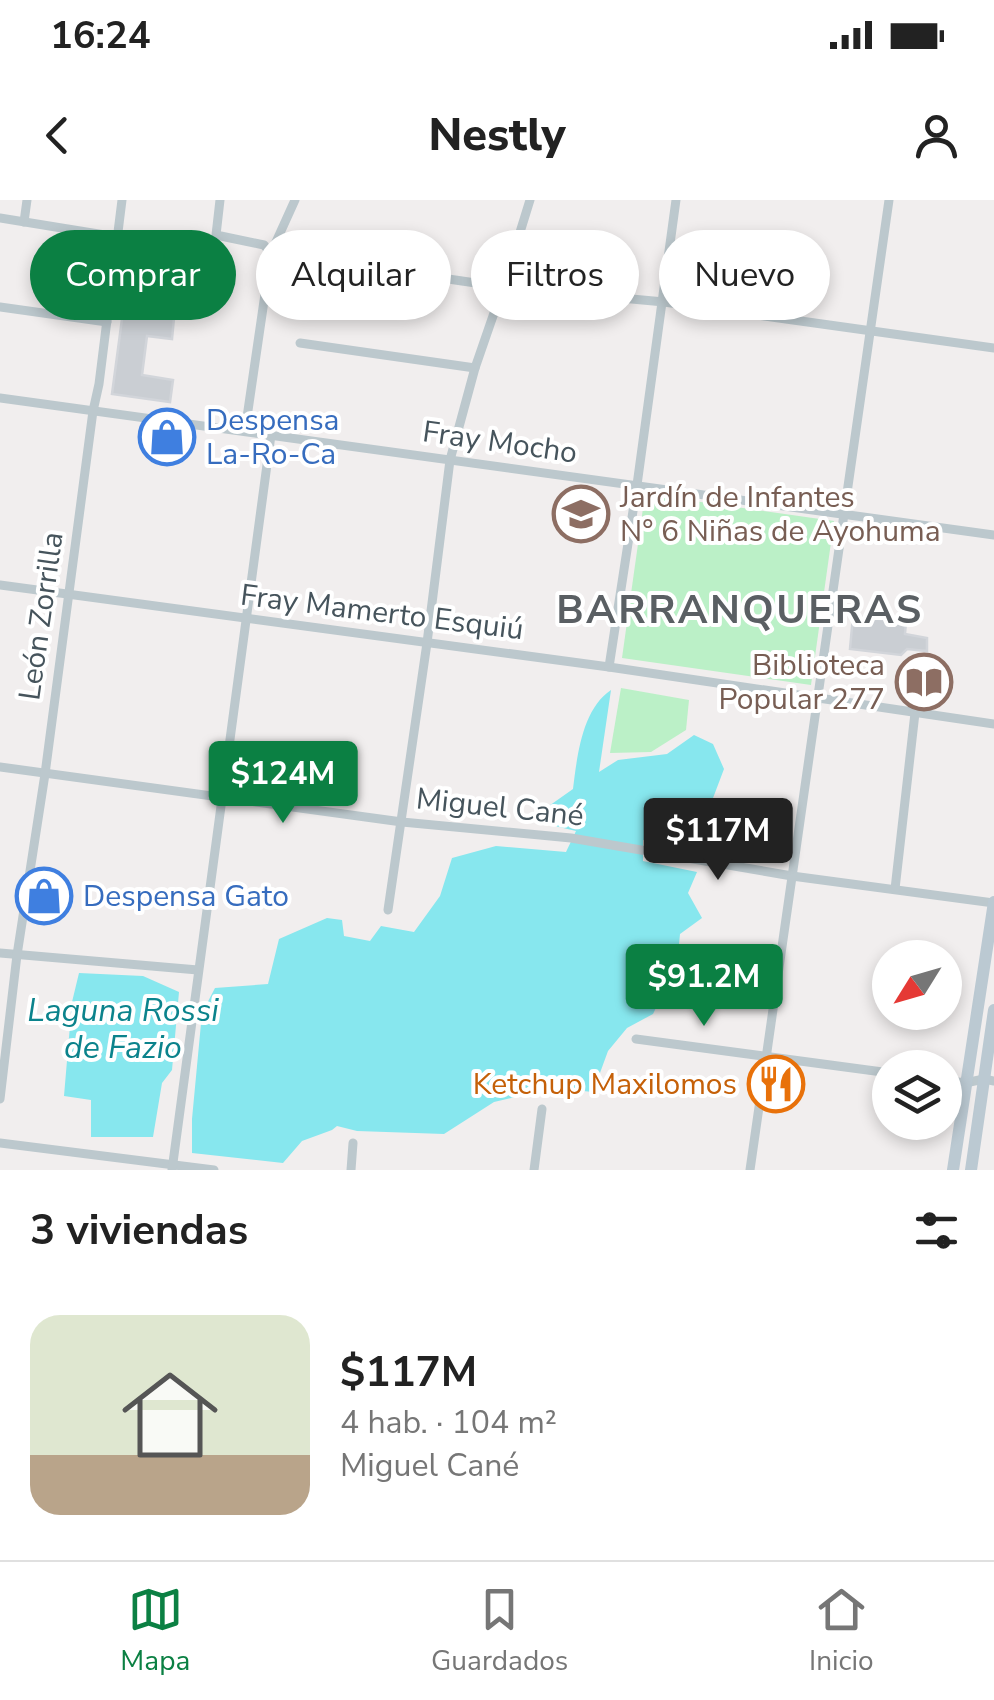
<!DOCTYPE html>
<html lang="es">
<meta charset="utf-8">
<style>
body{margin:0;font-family:"Nunito Sans",sans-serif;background:#f6f6f6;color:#222;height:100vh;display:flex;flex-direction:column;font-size:38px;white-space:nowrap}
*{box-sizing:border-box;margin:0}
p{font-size:32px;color:#767676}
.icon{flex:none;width:55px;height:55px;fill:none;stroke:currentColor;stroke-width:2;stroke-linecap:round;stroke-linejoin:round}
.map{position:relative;height:970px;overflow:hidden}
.panel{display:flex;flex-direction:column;background:#fff;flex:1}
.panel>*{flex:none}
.guide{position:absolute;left:30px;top:30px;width:935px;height:90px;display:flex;gap:20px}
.needle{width:65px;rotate:233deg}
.tools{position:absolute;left:872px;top:740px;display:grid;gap:20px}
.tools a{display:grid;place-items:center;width:90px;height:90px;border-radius:50%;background:#fff;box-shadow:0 5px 15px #0003;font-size:50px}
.price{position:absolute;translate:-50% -85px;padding:0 22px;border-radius:10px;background:#0b8043;color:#fff;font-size:32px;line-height:65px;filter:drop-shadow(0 2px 5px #0008)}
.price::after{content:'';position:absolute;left:50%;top:60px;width:30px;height:22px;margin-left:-15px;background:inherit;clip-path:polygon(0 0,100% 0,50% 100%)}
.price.selected{background:#222;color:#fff}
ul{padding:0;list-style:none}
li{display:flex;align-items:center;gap:30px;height:250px;padding:0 30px}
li+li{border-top:2px solid #e0e0e0}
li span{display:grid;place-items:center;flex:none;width:280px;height:200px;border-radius:30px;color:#555}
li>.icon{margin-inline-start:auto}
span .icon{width:120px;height:120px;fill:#fffc;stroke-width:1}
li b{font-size:42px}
h2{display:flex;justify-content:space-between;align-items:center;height:120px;padding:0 30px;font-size:42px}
.tag{padding:0 35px;border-radius:45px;background:#fff;box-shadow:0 5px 15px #0003;font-size:35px;line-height:90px}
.tag.selected{background:#0b8043;color:#fff}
.status{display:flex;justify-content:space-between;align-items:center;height:70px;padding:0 50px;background:#fff;direction:ltr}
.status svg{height:28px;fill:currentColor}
header{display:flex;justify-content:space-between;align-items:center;height:130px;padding:0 30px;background:#fff;font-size:45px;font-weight:800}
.tab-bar{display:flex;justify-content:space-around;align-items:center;height:140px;border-top:2px solid #e0e0e0;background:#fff;font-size:28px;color:#767676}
.tab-bar a{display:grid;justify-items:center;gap:5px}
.tab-bar .selected{color:#0b8043}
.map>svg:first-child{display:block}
.green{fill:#bbf0c7}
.water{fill:#87e7ee}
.building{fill:#caced3;stroke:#d2d5da;stroke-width:2.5}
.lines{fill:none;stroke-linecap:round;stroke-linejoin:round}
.street{stroke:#bcc8cd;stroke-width:9}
.secondary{stroke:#bbc9d2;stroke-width:12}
.labels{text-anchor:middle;stroke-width:8;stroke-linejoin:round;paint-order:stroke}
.shop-label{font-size:30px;fill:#366cbe;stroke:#fff;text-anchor:start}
.street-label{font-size:30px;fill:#46545c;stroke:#fff}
.education-label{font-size:30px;fill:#785e54;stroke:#fff;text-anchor:start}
.food-label{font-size:30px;fill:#c56008;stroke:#fff;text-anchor:end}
.water-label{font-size:32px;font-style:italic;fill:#0b838c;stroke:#fff}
.district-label{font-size:40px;font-weight:bold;letter-spacing:2.5px;fill:#5a5f63;stroke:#fff}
</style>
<div class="status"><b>16:24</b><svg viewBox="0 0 49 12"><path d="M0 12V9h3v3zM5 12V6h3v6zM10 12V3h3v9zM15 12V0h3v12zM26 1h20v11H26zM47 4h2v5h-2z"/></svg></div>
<header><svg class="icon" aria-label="back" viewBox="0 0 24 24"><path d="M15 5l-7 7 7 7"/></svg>Nestly<svg class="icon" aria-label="person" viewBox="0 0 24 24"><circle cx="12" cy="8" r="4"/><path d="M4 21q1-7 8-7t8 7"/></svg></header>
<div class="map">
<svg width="994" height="970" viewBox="0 0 994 970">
<rect width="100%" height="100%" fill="#f1eeee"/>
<!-- green -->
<g class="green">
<path d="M645 294 834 321 811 485 622 458Z"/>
<path d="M621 488 689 500 686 530 651 552 610 553Z"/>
</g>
<!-- water -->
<g class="water">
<path d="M611 490 599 572 618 560 667 554 694 535 713 544 724 569 699 635 688 647 643 640V661L697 672 688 693 702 718 680 734 677 764 653 814 627 828 608 851 593 892 553 888 494 902 444 934 357 931 337 926 332 930 302 941 283 963 192 953V919L202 813 215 788 268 784 279 739 327 718 342 720 344 736 370 741 381 726 414 732 440 696 452 658 496 646 566 652 576 631 529 620 573 589C577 557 582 509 611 490Z"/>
<path d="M79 773 143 776 179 792 172 870 162 883 153 937H91V900L64 896 72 802Z"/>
</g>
<!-- building -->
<g class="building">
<path d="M130 59 183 66 181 83 151 79 146 115 174 118 172 139 147 136 142 175 173 180 170 202 112 194Z"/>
<path d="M853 416 906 422 905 434 927 438V451L907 449 901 455 850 449Z"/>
</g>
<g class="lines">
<!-- street -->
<g class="street">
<path d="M220 0 216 35 264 45 271 53 503 87 664 102 994 148"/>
<path d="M0 18 117 37"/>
<path d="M24 22 27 0"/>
<path d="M0 107 107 122"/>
<path d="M300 143 475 168"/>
<path d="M0 198C331 244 662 292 994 335"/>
<path d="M245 231 271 53 295 0"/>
<path d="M0 385 609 467 994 524"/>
<path d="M609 467 637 285 676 0"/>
<path d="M0 567 402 622 571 638 792 676 994 703"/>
<path d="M895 689 915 513"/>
<path d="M388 710 427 443 450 260 475 168 503 87 530 0"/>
<path d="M0 753 198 770"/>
<path d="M636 839 890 873"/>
<path d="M945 880 965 883 984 879 994 881"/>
<path d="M0 899 17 755 45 574 93 211 99 184 122 0"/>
<path d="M0 943 214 970"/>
<path d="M172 970 271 235"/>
<path d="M351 970 353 943"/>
<path d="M534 970 542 909"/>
<path d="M750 970 889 0"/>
</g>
<!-- secondary -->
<g class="secondary">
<path d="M953 970 994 702"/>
<path d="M971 970 994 810"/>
</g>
</g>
<!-- icons -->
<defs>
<g id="shop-ring" transform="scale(2.875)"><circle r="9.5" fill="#fff" stroke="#3f7fe0" stroke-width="1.5"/><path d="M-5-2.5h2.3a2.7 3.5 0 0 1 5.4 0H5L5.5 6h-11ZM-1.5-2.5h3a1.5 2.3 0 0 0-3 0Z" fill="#3f7fe0"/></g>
<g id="school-ring" transform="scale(2.875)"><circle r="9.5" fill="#fff" stroke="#8d6e63" stroke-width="1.5"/><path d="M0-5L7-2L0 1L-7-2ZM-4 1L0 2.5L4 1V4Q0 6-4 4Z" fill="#8d6e63"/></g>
<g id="library-ring" transform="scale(2.875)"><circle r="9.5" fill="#fff" stroke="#8d6e63" stroke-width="1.5"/><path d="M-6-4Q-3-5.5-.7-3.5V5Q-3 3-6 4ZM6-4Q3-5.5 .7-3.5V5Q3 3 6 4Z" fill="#8d6e63"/></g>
<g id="restaurant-ring" transform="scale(2.875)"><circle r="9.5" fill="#fff" stroke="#e8710a" stroke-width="1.5"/><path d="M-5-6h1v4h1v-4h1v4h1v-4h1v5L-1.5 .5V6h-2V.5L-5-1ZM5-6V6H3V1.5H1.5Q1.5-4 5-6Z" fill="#e8710a"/></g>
</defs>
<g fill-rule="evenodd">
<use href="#shop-ring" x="167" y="237"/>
<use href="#school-ring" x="581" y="314"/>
<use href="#library-ring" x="924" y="482"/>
<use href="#shop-ring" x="44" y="696"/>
<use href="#restaurant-ring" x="776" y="884"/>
</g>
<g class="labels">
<!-- shop labels -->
<g class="shop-label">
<text x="206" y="230">Despensa<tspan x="206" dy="34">La-Ro-Ca</tspan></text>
<text x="83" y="706">Despensa Gato</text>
</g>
<!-- street labels -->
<g class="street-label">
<text transform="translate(500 242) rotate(8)" y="10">Fray Mocho</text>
<text transform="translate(382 412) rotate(7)" y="10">Fray Mamerto Esquiú</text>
<text transform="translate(41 416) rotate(-82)" y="10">León Zorrilla</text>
<text transform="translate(500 607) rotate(6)" y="10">Miguel Cané</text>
</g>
<!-- education labels -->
<g class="education-label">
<text x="620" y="307">Jardín de Infantes<tspan x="620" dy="34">N° 6 Niñas de Ayohuma</tspan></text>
<text x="885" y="475" text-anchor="end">Biblioteca<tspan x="885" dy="34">Popular 277</tspan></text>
</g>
<!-- food labels -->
<g class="food-label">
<text x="737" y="894">Ketchup Maxilomos</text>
</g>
<!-- water labels -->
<g class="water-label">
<text x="123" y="821">Laguna Rossi<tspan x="123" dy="37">de Fazio</tspan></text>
</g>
<!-- district labels -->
<g class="district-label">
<text x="740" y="423">BARRANQUERAS</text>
</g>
</g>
</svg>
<div class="tools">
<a><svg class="needle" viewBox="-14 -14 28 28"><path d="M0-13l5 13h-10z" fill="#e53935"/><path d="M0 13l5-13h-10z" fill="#767676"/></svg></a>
<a><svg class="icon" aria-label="layers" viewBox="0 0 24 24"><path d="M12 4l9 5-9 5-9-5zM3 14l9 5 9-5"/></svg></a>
</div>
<b class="price" style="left:283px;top:626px">$124M</b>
<b class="price selected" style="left:718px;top:683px">$117M</b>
<b class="price" style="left:704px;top:829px">$91.2M</b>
<div class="guide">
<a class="tag selected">Comprar</a>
<a class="tag">Alquilar</a>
<a class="tag">Filtros</a>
<a class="tag">Nuevo</a>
</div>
</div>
<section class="panel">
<h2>3 viviendas<svg class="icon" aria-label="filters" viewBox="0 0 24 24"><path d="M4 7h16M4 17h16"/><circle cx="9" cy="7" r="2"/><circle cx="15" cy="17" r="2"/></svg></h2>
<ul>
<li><span style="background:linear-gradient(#dfe7d0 70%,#b9a48a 0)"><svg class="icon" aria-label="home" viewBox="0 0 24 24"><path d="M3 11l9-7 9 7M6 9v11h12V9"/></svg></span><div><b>$117M</b><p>4 hab. · 104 m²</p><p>Miguel Cané</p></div></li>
</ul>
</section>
<nav class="tab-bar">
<a class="selected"><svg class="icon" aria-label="map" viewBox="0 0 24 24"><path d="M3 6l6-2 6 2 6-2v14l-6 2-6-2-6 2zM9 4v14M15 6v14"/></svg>Mapa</a>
<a><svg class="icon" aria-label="saved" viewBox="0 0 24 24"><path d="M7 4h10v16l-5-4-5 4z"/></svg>Guardados</a>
<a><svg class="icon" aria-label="home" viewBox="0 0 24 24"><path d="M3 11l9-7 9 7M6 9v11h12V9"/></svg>Inicio</a>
</nav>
